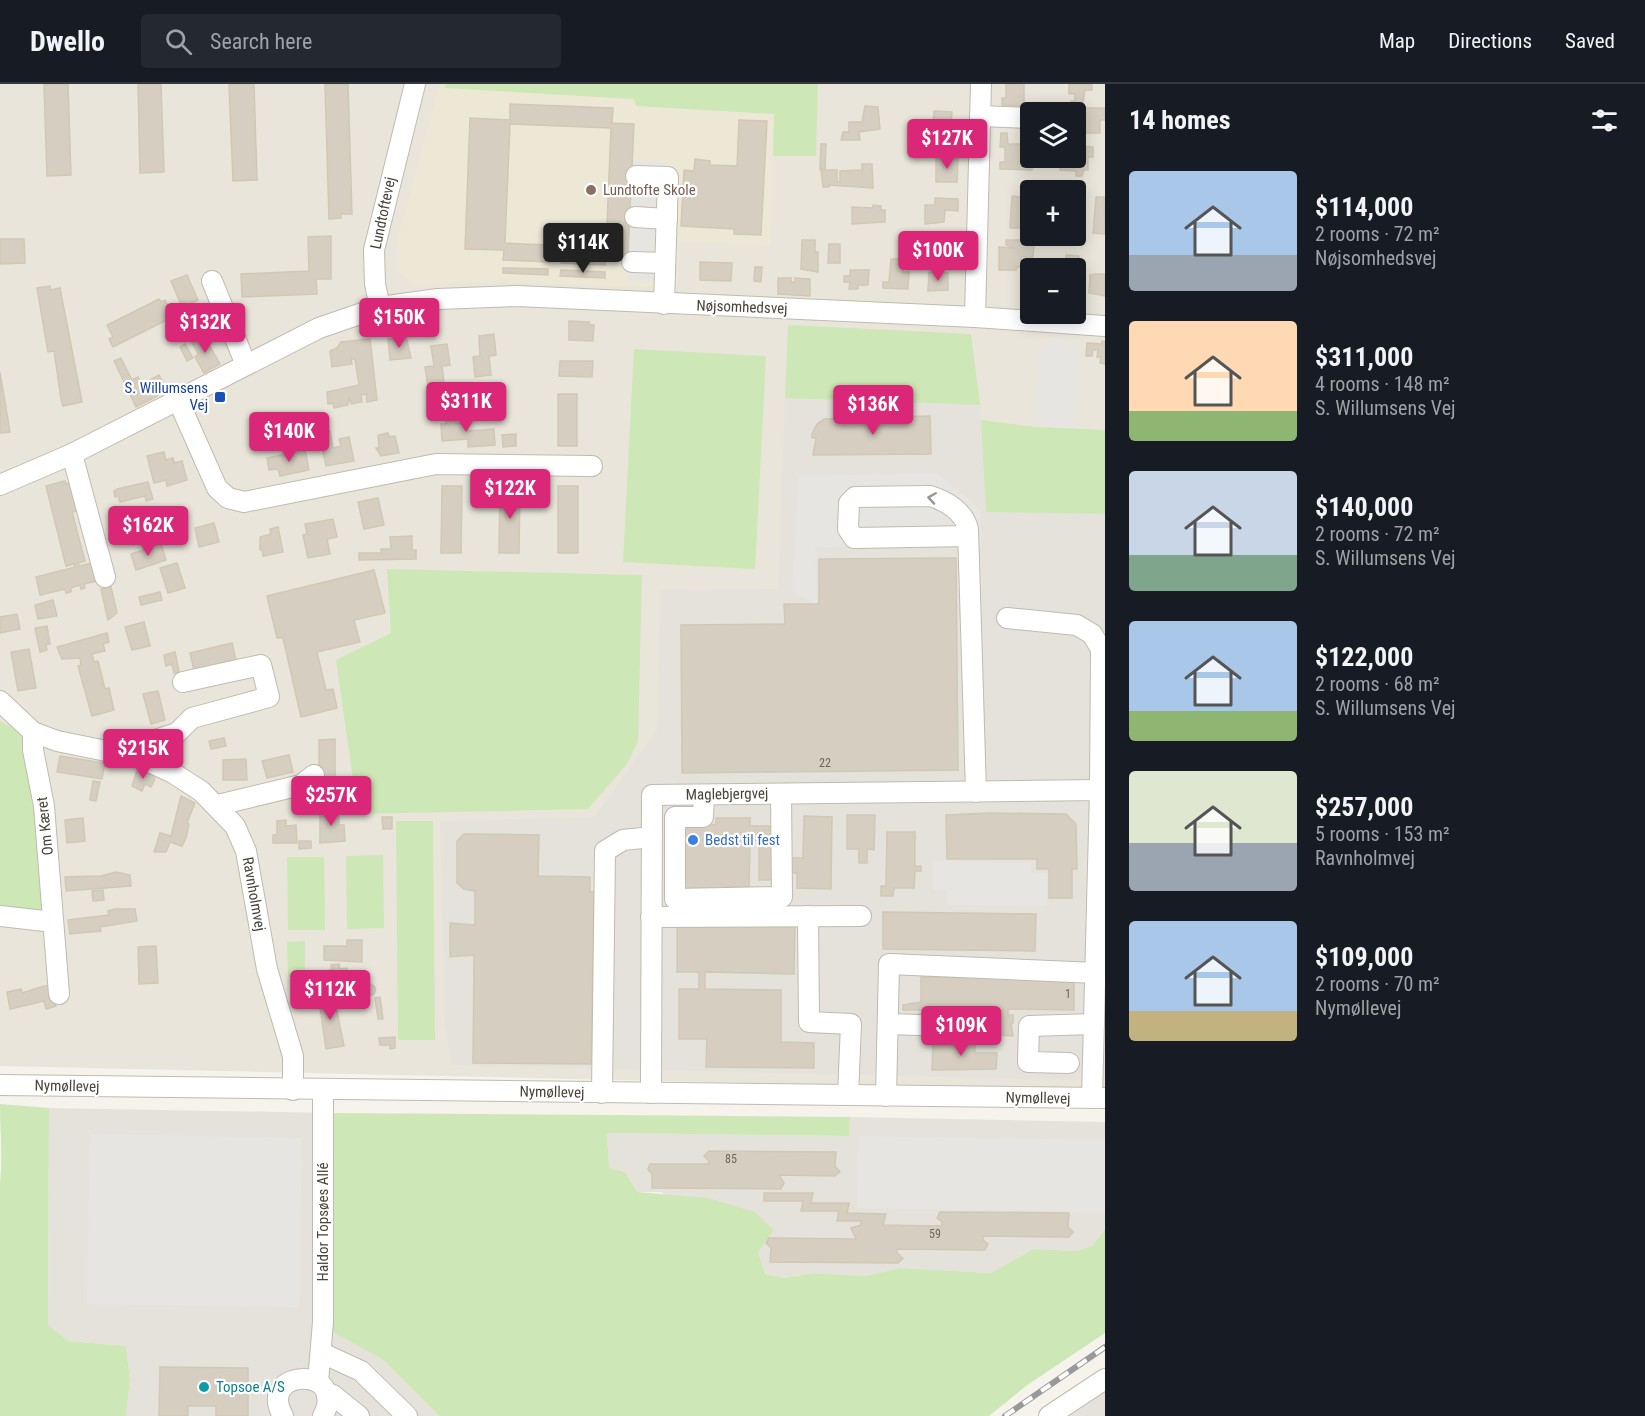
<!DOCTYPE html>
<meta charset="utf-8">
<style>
body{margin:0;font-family:"Roboto Condensed",sans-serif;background:#242831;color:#f1f3f6;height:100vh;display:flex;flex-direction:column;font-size:22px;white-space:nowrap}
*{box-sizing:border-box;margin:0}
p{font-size:20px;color:#9ea1a6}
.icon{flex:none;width:33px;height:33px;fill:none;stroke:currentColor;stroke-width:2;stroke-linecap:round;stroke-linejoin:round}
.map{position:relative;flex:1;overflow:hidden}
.panel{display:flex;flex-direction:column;background:#171b24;width:540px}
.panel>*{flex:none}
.controls{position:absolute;left:1020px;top:18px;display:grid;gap:12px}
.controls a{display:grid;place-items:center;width:66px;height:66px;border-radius:6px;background:#171b24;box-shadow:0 3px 15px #0003;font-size:30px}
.price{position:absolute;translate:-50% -51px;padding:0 14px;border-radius:6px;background:#db2777;color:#fff;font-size:20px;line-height:39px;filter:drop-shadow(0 2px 3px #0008)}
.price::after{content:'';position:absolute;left:50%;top:36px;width:18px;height:14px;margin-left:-9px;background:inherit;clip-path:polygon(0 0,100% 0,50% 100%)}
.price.on{background:#222;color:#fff}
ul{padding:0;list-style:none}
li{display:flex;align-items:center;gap:18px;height:150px;padding:0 24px}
li span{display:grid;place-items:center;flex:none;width:168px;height:120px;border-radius:6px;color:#555}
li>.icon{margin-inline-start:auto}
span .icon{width:72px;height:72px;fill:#fffc;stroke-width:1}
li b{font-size:26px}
h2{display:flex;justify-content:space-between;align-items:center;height:72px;padding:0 24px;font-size:26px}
header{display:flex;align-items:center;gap:36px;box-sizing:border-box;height:84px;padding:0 30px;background:#171b24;border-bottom:2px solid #363941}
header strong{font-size:28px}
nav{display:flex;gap:33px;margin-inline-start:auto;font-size:21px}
.search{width:420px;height:54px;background:#242831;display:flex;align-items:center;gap:15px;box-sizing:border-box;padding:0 21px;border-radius:6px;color:#9ea1a6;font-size:22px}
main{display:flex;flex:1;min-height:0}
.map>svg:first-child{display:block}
.residential{fill:#e9e5da;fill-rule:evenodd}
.industrial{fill:#e5e2dc}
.education{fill:#ede8d6}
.green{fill:#cee7b6}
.parking{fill:#e7e5e2}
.building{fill:#d6cfc1;stroke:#d1c8b4;stroke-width:1.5}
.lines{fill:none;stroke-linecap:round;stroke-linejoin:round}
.minor-casing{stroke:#c0bbae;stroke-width:22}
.minor{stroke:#fff;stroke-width:20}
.rail-casing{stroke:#999;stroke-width:6}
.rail{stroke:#fff;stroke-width:4;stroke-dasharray:11;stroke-linecap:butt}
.oneway{stroke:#9b9892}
.education-dot{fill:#8d6e63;stroke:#fff;stroke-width:2}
.transit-dot{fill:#1a4fb4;stroke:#fff;stroke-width:2}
.shop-dot{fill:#3f7fe0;stroke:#fff;stroke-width:2}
.culture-dot{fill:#0f9aa8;stroke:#fff;stroke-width:2}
.labels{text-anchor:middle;stroke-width:4.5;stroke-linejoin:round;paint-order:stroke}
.number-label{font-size:12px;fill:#6c675b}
.education-label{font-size:15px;fill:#785e54;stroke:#fff;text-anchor:start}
.street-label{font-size:15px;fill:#494439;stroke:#fff}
.transit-label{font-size:15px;fill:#164399;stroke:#fff;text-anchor:end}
.shop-label{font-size:15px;fill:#366cbe;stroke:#fff;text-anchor:start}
.culture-label{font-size:15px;fill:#0d838f;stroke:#fff;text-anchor:start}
</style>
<header>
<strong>Dwello</strong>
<div class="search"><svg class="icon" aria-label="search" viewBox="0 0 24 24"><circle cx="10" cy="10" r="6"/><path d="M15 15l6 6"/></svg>Search here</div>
<nav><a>Map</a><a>Directions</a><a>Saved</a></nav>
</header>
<main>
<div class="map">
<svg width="1105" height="1332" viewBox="0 0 1105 1332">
<rect width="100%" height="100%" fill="#f5f3eb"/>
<!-- residential -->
<path class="residential" d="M0 0H1105V1007L0 982ZM1030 28H1076V74H1030ZM1030 106H1076V152H1030ZM1030 184H1076V230H1030Z"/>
<!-- industrial -->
<g class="industrial">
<path d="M785 314 980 321 986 428 1105 430V997L452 981 445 942 440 737 594 733 657 646 660 506 778 505Z"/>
<path d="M49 1024 334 1029 332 1247 383 1276 439 1332H126L130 1296 126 1262 69 1257 48 1241Z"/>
<path d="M850 1033 1105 1038V1145L1092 1162 1075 1167 1033 1165 991 1189 900 1184 865 1192 813 1189 784 1194 765 1190 758 1168 661 1108H637L625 1088 609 1085 607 1049 849 1052Z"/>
<path d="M1105 1302V1332H1060Z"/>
</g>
<!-- education -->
<path class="education" d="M440 0H818L816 72H773L770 161 680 157 677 204 503 198 415 200 400 189 398 153Z"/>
<!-- green -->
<g class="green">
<path d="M446 0H818L816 72H773L774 30 636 22 634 15 445 4Z"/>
<path d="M788 241 971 250 980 321 785 314Z"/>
<path d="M634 265 766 272 755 485 623 478Z"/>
<path d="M981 336 1036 343 1105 346V430L986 428Z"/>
<path d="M387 485 642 491 638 657 627 680 588 725 358 730 336 576 391 549Z"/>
<path d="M0 637 20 647 29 677 47 827 0 823Z"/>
<path d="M396 737H433L435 956H398Z"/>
<path d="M383 771 384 844 347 845 346 772Z"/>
<path d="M287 773H324L325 846H288Z"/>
<path d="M305 857V893H288L287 858Z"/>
<path d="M0 1020 49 1024 48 1241 69 1257 126 1262 130 1296 126 1332H0V1100C3 1073 0 1047 0 1020Z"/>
<path d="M334 1029 850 1033 849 1052 607 1049 609 1084 625 1088 637 1108 708 1114 755 1128 774 1146 758 1168 765 1190 784 1194 813 1189 865 1192 900 1184 991 1189 1033 1165 1075 1167 1092 1162 1105 1145V1249L1026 1302 989 1332H439L383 1276 331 1247Z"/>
</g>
<!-- parking -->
<g class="parking">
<path d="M633 77 665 78 660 197 627 196Z"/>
<path d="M1058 256 1068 257 1078 269 1074 343 1036 341 1040 264Z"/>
<path d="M937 389 980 425 982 462 815 463 817 520 792 508 799 392Z"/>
<path d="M934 777 1031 778V789H1047V822L947 821V806H933Z"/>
<path d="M90 1050 302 1054 299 1223 87 1220Z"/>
<path d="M858 1052 1105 1056V1128L857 1124Z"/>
</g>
<!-- building -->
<g class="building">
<path d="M44 0H68L71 91 47 92Z"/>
<path d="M138 0H161L164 88 140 89Z"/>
<path d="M229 0H254L257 96 233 97Z"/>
<path d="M325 0H348L352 130H341V134L329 135Z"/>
<path d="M1006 0H1024V22L1002 21V14H1006Z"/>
<path d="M1069 0H1092V6H1085L1082 24H1105V36H1100V49H1079V41L1083 42V36H1076V28H1072L1071 17H1075V10H1069Z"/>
<path d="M510 20 613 24 612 39 634 40 628 170 606 169 605 181 561 179V162L606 164 611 44 510 40 505 159 549 161V178L503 176 504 166 465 165 470 34 510 36Z"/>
<path d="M865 22 878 23 880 45 859 48 860 56H841L843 48H849V38H862Z"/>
<path d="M934 27 952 28 951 45H933Z"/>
<path d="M739 36 767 37 761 151 734 150V145L681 142 684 86 694 87 695 75 710 77V81L737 82Z"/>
<path d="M1001 49H1007L1008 60H1023V74H1032V86L1000 85V78H1005V63H1000Z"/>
<path d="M821 60H826L825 85H820Z"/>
<path d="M1076 62 1093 63V73H1088V86H1084L1082 92H1076V87L1060 86 1061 78 1066 79V74H1076Z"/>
<path d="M936 75H958L957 98H936Z"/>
<path d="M862 80H872L873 104 829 101V103H823L821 86H837V98H840V87L862 86Z"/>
<path d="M1012 112 1022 113V119H1030V144H1010Z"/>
<path d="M1096 113H1104L1105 150 1093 149Z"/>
<path d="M935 114 958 115V127L945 126 944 138 925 140V121H935Z"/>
<path d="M873 121 881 122V126H885V138L852 140V123L873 124Z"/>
<path d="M331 152V195H316L317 210 242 213 241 190 309 187 308 153Z"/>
<path d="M0 155H24L25 179 0 180Z"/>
<path d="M802 156H815V168H818V188L801 185Z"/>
<path d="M1006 156H1029V161H1034L1033 173H1021V183H1017L1016 186H999V163L1015 164 1006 161Z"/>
<path d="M829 160H840V179H828Z"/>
<path d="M1066 171 1079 172 1077 205 1076 184H1065Z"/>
<path d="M891 175H903V188H909L908 205 883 204V198H889Z"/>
<path d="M700 178 732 179 731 197 700 196Z"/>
<path d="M755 183H762L761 198 754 197Z"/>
<path d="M503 184 548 185V191L503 189Z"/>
<path d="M561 186 605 188V194L560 192Z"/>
<path d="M850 186H869L868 201H858V205H849L850 198H844V192H850Z"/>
<path d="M929 188 948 189V206L928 207Z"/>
<path d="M1096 190H1105V212L1089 209 1090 191Z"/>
<path d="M187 191 198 216 182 223 171 197Z"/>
<path d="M778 194H791V198H795V194L810 195V212L778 210Z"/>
<path d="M50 202V206L60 204 82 318 63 322 61 315 54 267 48 268 37 204Z"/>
<path d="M159 215 161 218 165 216 171 228 167 230 169 235 113 263 109 255 113 253 107 241Z"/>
<path d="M569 237 589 238V241H594L593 257 569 256Z"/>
<path d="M203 250 220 280 204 289 195 273 198 270 191 257Z"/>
<path d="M494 250 496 271 489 272 491 291 475 293 473 273 480 272 479 252Z"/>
<path d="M406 253 411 274 390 276 388 255Z"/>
<path d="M370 255 377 316 367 318 366 310 361 311 362 318 351 320 349 313 348 321 334 324 333 319 328 320 327 308 359 301 355 275H351L352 280 332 283 330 267 337 264 341 258Z"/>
<path d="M1102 257 1105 258V280L1100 279 1101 273H1097L1098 266H1093L1092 272H1086L1087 259 1102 260Z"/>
<path d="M185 260 193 274 187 277 180 263Z"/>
<path d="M447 260 450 281 442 282 445 308 436 309 435 302 428 303 425 283 434 282 431 262Z"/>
<path d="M121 274 132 296 138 293 142 300 159 291 167 307 136 323 114 277Z"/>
<path d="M560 277H593L592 293 559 292Z"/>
<path d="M0 288 10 348 0 349Z"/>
<rect x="558" y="310" width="19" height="52"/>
<path d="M319 330 321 341 310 343 313 356 301 358 297 336Z"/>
<path d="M456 330V339L467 338 468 347 494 345 495 361 468 363V355L442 357 441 340H446L445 331Z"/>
<path d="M930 332 931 370 813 371 816 354H812V350L817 340 824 335Z"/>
<path d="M330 347 333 364 341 362 339 355 349 353 354 377 326 382 319 350Z"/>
<path d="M388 349 389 353 395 352 399 369 381 372 376 364H379L378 351Z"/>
<path d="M516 350V362L503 363 502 351Z"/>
<path d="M305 366 309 386 280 392 278 385 269 386 267 374Z"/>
<path d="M164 368 166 376 173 374 174 379 182 377 187 396 167 402 166 396 154 399 147 372Z"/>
<path d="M65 397 66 400 70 399 77 427 72 428 85 477 78 479 79 482 93 479 97 497 84 500 85 504 81 505 80 501 71 504V508L66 509 65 505 40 511 36 493 75 483 74 480 66 482 46 402Z"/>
<path d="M148 398 153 415 146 417 145 412 120 418 118 412 115 413 114 407 117 405Z"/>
<path d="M442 402H462L461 469H441Z"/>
<path d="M500 402H520L519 469H499Z"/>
<rect x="558" y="402" width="20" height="67"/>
<path d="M378 414 384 441 364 445 358 418Z"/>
<path d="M333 435 337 453 327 455 330 470 308 474 303 451 307 450 305 440Z"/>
<path d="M214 439 219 458 199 463 195 444Z"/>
<path d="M278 443 283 468 263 472 262 466H260V453L271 450 270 445Z"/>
<path d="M412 452V466H416V475L359 476V469H381V465H391L390 453Z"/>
<path d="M161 460 166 476 136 486 131 470Z"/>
<path d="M956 474 958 686 682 689 681 541 785 540 784 520H819V475Z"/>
<path d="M177 479 185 504 168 509 160 484Z"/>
<path d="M374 486 385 529 354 536 360 558 317 568 326 606 333 605 337 624 301 633 283 554H277L267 512Z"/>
<path d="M111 503 117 529 108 536 101 505Z"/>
<path d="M160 508 162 516 141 521 139 513Z"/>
<path d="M53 516 57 532 38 535 35 521Z"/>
<path d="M17 530 20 545 0 549V533Z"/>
<path d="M144 538 150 562 132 566 125 543Z"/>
<path d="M47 542 50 560H46L47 566 40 568 35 544Z"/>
<path d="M107 549 109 558 103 560 105 567 92 570 94 578 98 577 105 605 109 604 114 626 92 632 78 582 81 581 80 574 62 575 57 563Z"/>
<path d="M232 559 236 576 194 586 190 569Z"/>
<path d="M29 565 36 604 18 607 11 568Z"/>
<path d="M175 568 179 588 174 589 172 580 166 582 164 571Z"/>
<path d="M158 607 165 636 151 640 143 610Z"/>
<path d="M224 654 226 662 211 665 209 657Z"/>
<path d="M335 655V693L319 694V656Z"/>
<path d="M289 671 293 688 267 694 262 677Z"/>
<path d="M60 672 105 679 102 695 57 688Z"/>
<path d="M246 675 247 696H223V676Z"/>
<path d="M138 684 153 692 155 695 151 703 145 700 142 707 132 702Z"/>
<path d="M93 697 100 698 96 717 90 716Z"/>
<path d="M335 698 336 707H320V699Z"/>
<path d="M181 712 195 719 187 739 189 740 186 754 182 762 170 758 166 768H154L160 749 171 752Z"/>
<path d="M338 725 339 741H344L345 757 320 759V726Z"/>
<path d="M989 729 1066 730 1076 740 1077 785H1072V814H1049V785H1037V775H947L946 731Z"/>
<path d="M847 731H875L874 766 867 765V779H859V765H847Z"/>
<path d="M804 732 832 733 831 805 797 804V789H787V774H803Z"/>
<path d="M382 733H392V745H383Z"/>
<path d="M83 734 85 757 67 759 65 736Z"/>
<path d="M716 734H750V742H781V796H759V757H750L749 803H725V811L678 809V740L716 741Z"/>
<path d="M286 736V742L296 741 297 759H273V751H277V737Z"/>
<path d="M887 748H915V782H921V787H915L914 804H894L893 812H881V802H886Z"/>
<path d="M464 750 539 751 538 792 590 793V808H594L591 980 473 979 474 871 450 873V839L475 841V807L464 805 457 799V757Z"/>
<path d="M299 757H311V764L299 765Z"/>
<path d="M116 788 130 791 131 802 66 807 65 793 101 792Z"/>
<path d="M103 806 104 816 93 817 92 807Z"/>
<path d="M115 825H135L137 837 100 843 101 847 70 850 68 836 109 831 108 827Z"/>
<path d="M883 828 1036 830 1035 867 883 865Z"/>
<path d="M677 838 795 839 794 890 705 888V905L781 906V958L814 959V984L706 983 707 955H679V905H699V888H677Z"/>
<path d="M347 856H362V878L324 876V862H347Z"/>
<path d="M156 862 158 899 139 900 138 863Z"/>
<path d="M339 880 340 885 347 884 349 898 332 901 329 886H332L331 881Z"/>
<path d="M921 893 1074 895V926L1008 925V931H1013V939H1011L1013 952 997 951V931H1002V925L903 926V921L921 918Z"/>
<circle cx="370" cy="906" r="5.5"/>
<path d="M44 902H52L56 922 46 925 44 917 10 925 7 908 21 905 22 909Z"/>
<path d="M333 907 344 962 326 965 318 909Z"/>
<path d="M380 913 383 935H378L375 914Z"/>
<path d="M395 953V964L390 965V961H380L379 954Z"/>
<path d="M933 958 975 959V969H997L996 985 932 986Z"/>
<path d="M709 1067 836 1068 835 1082 840 1088 835 1092 779 1091 784 1099 781 1105 652 1104V1090L648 1085 650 1080H709V1077L704 1072Z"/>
<path d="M764 1109H813L811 1119H849L847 1129 886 1130 883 1141 942 1142V1138L937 1134 940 1128 1069 1129 1068 1143 1073 1148 1069 1153 983 1152V1156L988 1160 985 1166 897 1165V1169L903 1174 898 1179 770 1178 771 1164 766 1159 769 1154 856 1155 851 1144 861 1141V1137H837L839 1127H801L803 1117H764Z"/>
<path d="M160 1283 248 1284V1332H216V1322H188V1332H159Z"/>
</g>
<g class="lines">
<!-- minor casing -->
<g class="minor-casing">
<g id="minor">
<path d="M980 32 1030 34"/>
<path d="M636 92 668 93 664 220"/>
<path d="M635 133 667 135"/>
<path d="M632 178 665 179"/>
<path d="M212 197 246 281"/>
<path d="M380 223 375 200 374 166 415 0"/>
<path d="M975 233 981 0"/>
<path d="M178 316 217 404 228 414 244 418 436 380 592 382"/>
<path d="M72 370 105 493"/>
<path d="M0 401 72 370 319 244 380 223 438 215 517 212 975 233 1105 242"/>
<path d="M968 452 854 454 848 445 849 419 855 413 930 412C947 417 964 428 968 445L976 708"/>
<path d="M1007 534 1077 541 1092 550 1101 565 1100 706"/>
<path d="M0 617 33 648 57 657 141 674 173 689 201 707 235 742 246 767 267 885 293 972V1006"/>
<path d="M33 648V666L44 722 59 910"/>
<path d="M141 674 149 658 177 649 192 634 269 613 261 581 183 598"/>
<path d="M704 711 703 733H675V815L782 813 781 710"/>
<path d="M218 721 301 701 314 691"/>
<path d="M0 832 53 838"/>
<path d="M808 832 809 938 851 940 848 1011"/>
<path d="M651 833 861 832"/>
<path d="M888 940 983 943"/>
<path d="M1069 979 1028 978 1029 942 1094 940"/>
<path d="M0 1001 1105 1014"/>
<path d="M602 1009 605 767 623 756 652 753"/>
<path d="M651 1009 652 711 1100 706 1092 1014"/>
<path d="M886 1012 889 880 1096 889"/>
<path d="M322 1269 361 1287 407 1332"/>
<path d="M318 1298 323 1238V1007"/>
<path d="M327 1312 333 1311 359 1332"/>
<path d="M283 1332C256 1284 349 1281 323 1332"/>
<path d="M1049 1332 1105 1295"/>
</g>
</g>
<!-- minor -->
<use href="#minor" class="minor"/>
<!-- rail casing -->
<g class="rail-casing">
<path id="rail" d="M1005 1332 1105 1263"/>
</g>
<!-- rail -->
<use href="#rail" class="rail"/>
</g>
<!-- one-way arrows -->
<defs><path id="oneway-chevron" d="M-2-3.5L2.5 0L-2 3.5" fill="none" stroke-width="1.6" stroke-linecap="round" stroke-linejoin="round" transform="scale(1.5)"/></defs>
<use class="oneway" href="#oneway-chevron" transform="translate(932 414) rotate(-171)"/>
<!-- markers -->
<circle class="education-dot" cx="591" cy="106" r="6"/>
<rect class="transit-dot" x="214" y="307" width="12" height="12" rx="3"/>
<circle class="shop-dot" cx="693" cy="756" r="6"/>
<circle class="culture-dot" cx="204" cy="1303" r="6"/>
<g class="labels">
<!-- number labels -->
<g class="number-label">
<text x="825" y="683">22</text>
<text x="1068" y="914">1</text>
<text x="731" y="1079">85</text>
<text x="935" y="1154">59</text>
</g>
<!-- education labels -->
<g class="education-label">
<text x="603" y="111">Lundtofte Skole</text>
</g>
<!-- street labels -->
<g class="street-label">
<text transform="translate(383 129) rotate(-78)" y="5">Lundtoftevej</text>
<text transform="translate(742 223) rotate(2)" y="5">Nøjsomhedsvej</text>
<text transform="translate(727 710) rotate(-1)" y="5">Maglebjergvej</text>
<text transform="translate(45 742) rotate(-96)" y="5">Om Kæret</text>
<text transform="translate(254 810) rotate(80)" y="5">Ravnholmvej</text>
<text transform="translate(67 1002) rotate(1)" y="5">Nymøllevej</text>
<text transform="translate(552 1008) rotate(1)" y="5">Nymøllevej</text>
<text transform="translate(1038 1014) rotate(1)" y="5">Nymøllevej</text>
<text transform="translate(323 1138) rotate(-90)" y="5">Haldor Topsøes Allé</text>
</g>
<!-- transit labels -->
<g class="transit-label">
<text x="208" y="309">S. Willumsens<tspan x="208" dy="17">Vej</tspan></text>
</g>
<!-- shop labels -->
<g class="shop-label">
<text x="705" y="761">Bedst til fest</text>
</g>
<!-- culture labels -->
<g class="culture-label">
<text x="216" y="1308">Topsoe A/S</text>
</g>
</g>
</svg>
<div class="controls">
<a><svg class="icon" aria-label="layers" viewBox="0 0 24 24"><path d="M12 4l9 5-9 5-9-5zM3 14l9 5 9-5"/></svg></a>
<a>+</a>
<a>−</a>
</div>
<b class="price" style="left:947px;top:86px">$127K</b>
<b class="price on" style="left:583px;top:190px">$114K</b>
<b class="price" style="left:938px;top:198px">$100K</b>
<b class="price" style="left:399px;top:265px">$150K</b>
<b class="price" style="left:205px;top:270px">$132K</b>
<b class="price" style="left:466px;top:349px">$311K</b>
<b class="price" style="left:873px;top:352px">$136K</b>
<b class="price" style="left:289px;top:379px">$140K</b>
<b class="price" style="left:510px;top:436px">$122K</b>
<b class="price" style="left:148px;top:473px">$162K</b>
<b class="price" style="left:143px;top:696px">$215K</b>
<b class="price" style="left:331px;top:743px">$257K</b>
<b class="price" style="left:330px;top:937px">$112K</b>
<b class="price" style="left:961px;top:973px">$109K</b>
</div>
<section class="panel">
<h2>14 homes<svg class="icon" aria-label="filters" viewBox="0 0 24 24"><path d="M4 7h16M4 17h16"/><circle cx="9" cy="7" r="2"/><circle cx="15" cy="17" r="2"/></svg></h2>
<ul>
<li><span style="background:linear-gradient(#a9c7e8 70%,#9aa5b1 0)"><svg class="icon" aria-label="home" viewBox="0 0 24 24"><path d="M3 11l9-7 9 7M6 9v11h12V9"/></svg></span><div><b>$114,000</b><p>2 rooms · 72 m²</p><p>Nøjsomhedsvej</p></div></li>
<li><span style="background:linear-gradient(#ffd9b3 75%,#8fb573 0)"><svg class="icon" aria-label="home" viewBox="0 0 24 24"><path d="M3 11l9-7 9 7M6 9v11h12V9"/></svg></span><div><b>$311,000</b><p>4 rooms · 148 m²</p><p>S. Willumsens Vej</p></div></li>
<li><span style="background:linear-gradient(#c9d6e8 70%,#7fa58c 0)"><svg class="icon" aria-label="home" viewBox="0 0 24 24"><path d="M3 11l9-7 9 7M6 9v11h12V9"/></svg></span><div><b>$140,000</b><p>2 rooms · 72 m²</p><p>S. Willumsens Vej</p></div></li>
<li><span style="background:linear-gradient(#a9c7e8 75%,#8fb573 0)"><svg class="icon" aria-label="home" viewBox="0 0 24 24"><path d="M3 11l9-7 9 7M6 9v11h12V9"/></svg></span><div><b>$122,000</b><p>2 rooms · 68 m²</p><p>S. Willumsens Vej</p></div></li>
<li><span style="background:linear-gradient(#dfe7d0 60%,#9aa5b1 0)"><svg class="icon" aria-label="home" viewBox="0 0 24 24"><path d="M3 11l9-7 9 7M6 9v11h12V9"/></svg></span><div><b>$257,000</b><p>5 rooms · 153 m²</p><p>Ravnholmvej</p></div></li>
<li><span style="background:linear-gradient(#a9c7e8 75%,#c2b280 0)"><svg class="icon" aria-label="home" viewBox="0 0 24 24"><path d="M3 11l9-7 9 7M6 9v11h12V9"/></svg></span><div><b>$109,000</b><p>2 rooms · 70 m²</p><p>Nymøllevej</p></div></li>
</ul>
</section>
</main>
